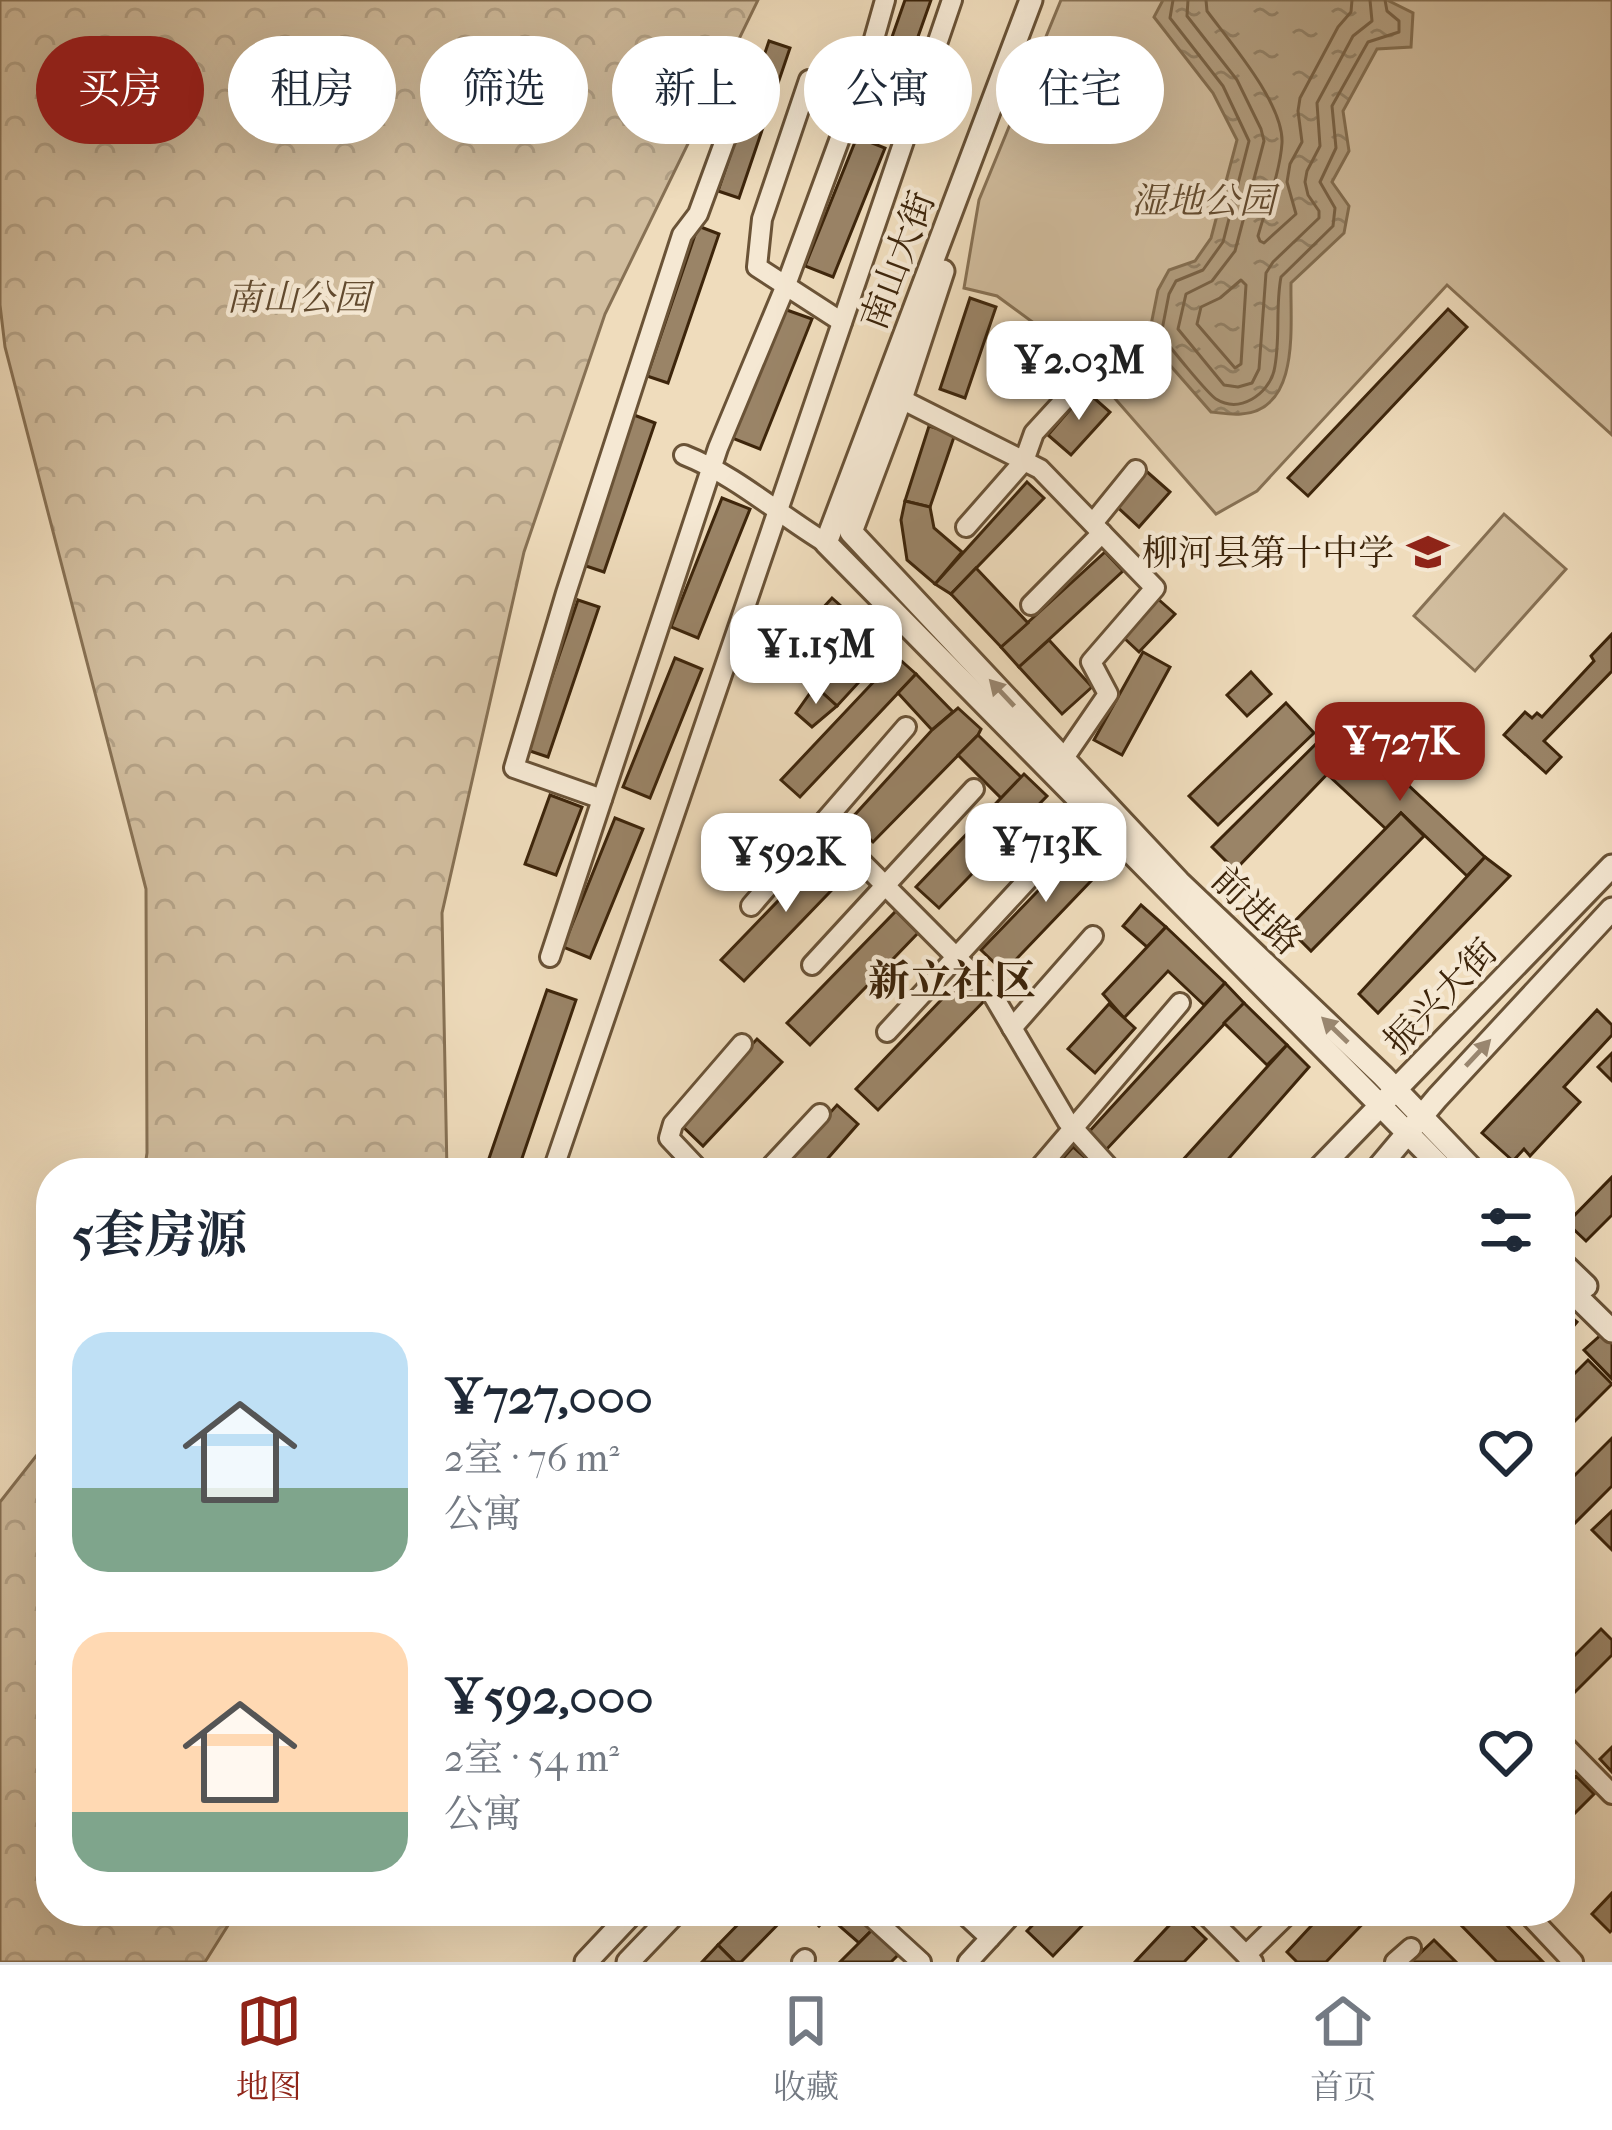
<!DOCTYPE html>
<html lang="zh">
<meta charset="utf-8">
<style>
body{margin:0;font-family:"IM FELL French Canon","Noto Serif SC",serif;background:#f2f2f3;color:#1f2937;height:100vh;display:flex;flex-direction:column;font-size:45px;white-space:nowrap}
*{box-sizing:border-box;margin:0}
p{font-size:39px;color:#747a83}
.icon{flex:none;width:66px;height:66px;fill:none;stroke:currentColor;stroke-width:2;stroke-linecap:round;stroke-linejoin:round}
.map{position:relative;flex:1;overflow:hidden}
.details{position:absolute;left:36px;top:1158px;width:1539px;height:768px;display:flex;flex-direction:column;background:#fff;border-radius:48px;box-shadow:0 12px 48px #0002}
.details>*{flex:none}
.top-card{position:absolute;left:36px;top:36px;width:1542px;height:108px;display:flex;gap:24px}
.price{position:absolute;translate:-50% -102px;padding:0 27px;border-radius:24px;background:#fff;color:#222;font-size:39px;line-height:78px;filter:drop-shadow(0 3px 6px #0008)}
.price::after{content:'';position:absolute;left:50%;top:72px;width:36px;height:27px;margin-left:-18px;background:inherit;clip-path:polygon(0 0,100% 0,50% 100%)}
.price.active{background:#8f2418;color:#fff}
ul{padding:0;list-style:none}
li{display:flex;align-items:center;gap:36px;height:300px;padding:0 36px}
li span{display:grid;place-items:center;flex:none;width:336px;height:240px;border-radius:36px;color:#555}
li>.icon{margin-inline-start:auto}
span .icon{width:144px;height:144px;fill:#fffc;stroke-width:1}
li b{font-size:51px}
h2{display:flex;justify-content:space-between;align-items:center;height:144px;padding:0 36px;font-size:51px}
.pill{padding:0 42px;border-radius:54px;background:#fff;box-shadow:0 12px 48px #0002;font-size:42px;line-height:108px}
.pill.active{background:#8f2418;color:#fff}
.menu{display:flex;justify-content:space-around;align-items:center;height:168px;border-top:3px solid #e0e1e3;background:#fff;font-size:33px;color:#747a83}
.menu a{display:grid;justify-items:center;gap:6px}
.menu .active{color:#8f2418}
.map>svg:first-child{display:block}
.forest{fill:url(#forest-crowns);stroke:#877154;stroke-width:3}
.park{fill:#d1bd9e;stroke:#877154;stroke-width:3}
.water{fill:url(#water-ripples);stroke:#836e51;stroke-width:3}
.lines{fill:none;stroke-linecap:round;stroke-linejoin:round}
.shore{stroke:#786246;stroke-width:3}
.building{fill:#9a8467;stroke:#3d250b;stroke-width:3}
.minor-casing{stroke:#6a5337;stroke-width:24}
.tertiary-casing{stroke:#6a5337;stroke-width:27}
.minor{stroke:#f5e8d3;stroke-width:18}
.tertiary{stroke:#f5e8d3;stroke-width:21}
.oneway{fill:#99866f}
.labels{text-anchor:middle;stroke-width:9;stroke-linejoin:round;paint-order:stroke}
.park-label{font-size:36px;font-style:italic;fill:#624b30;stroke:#f5e8d3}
.street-label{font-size:36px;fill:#3d250b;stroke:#f5e8d3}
.poi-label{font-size:36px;fill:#3d250b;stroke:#f5e8d3;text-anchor:end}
.quarter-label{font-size:42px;font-weight:bold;fill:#3d250b;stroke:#f5e8d3}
</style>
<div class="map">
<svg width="1612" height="1962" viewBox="0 0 1612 1962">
<defs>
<pattern id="forest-crowns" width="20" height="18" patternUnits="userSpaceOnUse" patternTransform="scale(3)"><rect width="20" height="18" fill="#d1bd9e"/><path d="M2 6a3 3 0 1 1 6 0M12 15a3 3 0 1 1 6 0" fill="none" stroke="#b4a287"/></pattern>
<pattern id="water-ripples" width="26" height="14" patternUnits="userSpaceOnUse" patternTransform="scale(3)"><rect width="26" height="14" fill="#b29e80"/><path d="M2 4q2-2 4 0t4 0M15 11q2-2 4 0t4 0" fill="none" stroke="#928167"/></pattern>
</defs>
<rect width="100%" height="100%" fill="#efdcbc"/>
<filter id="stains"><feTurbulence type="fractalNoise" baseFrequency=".00167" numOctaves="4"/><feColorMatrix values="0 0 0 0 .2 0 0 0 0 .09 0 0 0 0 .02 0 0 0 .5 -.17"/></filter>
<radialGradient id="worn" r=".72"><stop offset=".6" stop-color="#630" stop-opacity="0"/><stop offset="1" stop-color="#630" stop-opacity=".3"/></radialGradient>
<!-- forest -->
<g class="forest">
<path d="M0 0H758L605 314 524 552 442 913 447 1173H144L147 1153 146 889 5 347 0 305Z"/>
<path d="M51 1437V1911H237L205 1962H0V1502Z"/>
</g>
<!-- park -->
<g class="park">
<path d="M1061 0H1612V435L1447 285 1257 491 1216 514 1076 354 997 296 964 288 979 200Z"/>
<path d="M1504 514 1566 569 1475 671 1414 616Z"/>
</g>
<!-- water -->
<path class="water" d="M1163 0H1387L1413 13 1411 47 1377 49 1343 111 1349 151 1332 182 1349 206 1344 233 1291 283C1290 325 1301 410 1241 414 1231 415 1221 413 1211 412L1148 340 1158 290 1169 270 1195 261 1211 238 1237 140 1213 93 1154 17Z"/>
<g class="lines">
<!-- shore -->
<g class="shore">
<path d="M1173 0 1170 18 1223 86 1249 141 1223 242 1203 270 1176 281 1169 294 1161 335C1169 346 1207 393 1216 399 1240 414 1268 394 1274 371 1281 340 1275 308 1281 277L1333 226 1335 208 1320 182 1336 148 1332 106 1368 42 1399 32V21L1387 11 1385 0"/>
<path d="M1188 0 1187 16 1237 80 1261 129 1264 141 1235 251 1212 281 1186 294 1178 329 1224 385 1238 387 1252 383 1259 369 1266 273 1273 262 1319 218V211L1308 195 1305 182 1307 171 1320 146 1317 103 1353 36 1372 21 1370 0"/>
<path d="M1206 0 1207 11C1230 42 1284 104 1282 143 1280 173 1266 207 1258 236L1260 241 1264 243 1296 214 1287 182 1290 164 1302 142 1298 111 1300 98 1338 27 1351 12 1352 0"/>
<path d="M1241 280 1246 285 1241 364 1235 368 1197 324 1201 307 1220 298Z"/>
</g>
</g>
<!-- building -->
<g class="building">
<path d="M905 0H931L909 62 886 54Z"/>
<path d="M769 41 790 48 739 198 718 191Z"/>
<path d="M857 137 885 148 833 277 805 266Z"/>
<path d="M698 226 719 234 668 383 647 376Z"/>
<path d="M970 298 996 307 965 398 940 389Z"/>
<path d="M784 309 812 319 760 449 732 438Z"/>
<path d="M1448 309 1467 327 1308 496 1288 478Z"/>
<path d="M1086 391 1110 412 1071 455 1048 435Z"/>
<path d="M634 415 655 423 604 572 583 565Z"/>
<path d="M929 426 955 434 930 507 905 501Z"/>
<path d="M1145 470 1170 492 1139 527 1114 504Z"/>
<path d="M1027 482 1044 498 951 594 935 584Z"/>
<path d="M722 498 750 509 698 638 671 627Z"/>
<path d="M905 501 930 507 934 528 962 552 935 584 907 560 901 520Z"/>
<path d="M1105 552 1123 571 1019 667 1001 647Z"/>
<path d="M976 568 1028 623 1001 647 951 594Z"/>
<path d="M832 598 896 655 878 677 870 670 837 706 815 686 856 642 821 610Z"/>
<path d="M1158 599 1175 614 1139 652 1123 637Z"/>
<path d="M578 600 599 607 548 757 527 750Z"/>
<path d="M1612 634V671L1544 741 1561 757 1546 773 1504 735 1525 712 1532 718 1537 713 1542 717 1594 661 1591 656Z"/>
<path d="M1049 640 1092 687 1062 714 1019 667Z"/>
<path d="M1143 652 1170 667 1122 755 1094 740Z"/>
<path d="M897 657 916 674 800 797 781 780Z"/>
<path d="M675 658 702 669 650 798 623 787Z"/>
<path d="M1251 672 1271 694 1247 716 1227 695Z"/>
<path d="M916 674 953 712 932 730 898 693Z"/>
<path d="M815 686 837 706 812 727 796 713Z"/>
<path d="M1286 703 1314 733 1218 825 1189 796Z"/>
<path d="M958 708 981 729 978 735 873 842 850 820 932 730Z"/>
<path d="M1338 722 1360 740 1235 870 1212 847Z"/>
<path d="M978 735 1022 778 1002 799 958 755Z"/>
<path d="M1360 740 1485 857 1467 876 1401 813 1386 829 1327 774Z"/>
<path d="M1024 774 1047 796 939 908 916 887Z"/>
<path d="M550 795 582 807 556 875 525 864Z"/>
<path d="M1401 813 1424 836 1311 951 1288 928Z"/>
<path d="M615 818 643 829 590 958 563 947Z"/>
<path d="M1089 838 1112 859 1004 972 981 950Z"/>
<path d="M829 848 852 869 744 981 721 960Z"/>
<path d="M1485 857 1510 876 1378 1013 1359 994Z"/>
<path d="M1141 905 1166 927 1147 947 1123 926Z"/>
<path d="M896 911 918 933 810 1045 787 1023Z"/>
<path d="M1166 927 1225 983 1204 1005 1168 971 1124 1018 1103 994Z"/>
<path d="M964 976 987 998 878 1110 856 1089Z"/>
<path d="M1225 983 1244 1003 1105 1151 1087 1134Z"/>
<path d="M547 990 576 1000 517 1173H484Z"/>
<path d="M1244 1003 1287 1045 1267 1065 1224 1023Z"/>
<path d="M1109 1004 1135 1028 1095 1073 1068 1049Z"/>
<path d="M1597 1010 1612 1025V1035L1564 1087 1580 1102 1530 1156 1524 1149 1513 1161 1482 1133Z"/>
<path d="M757 1039 782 1062 703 1146 679 1123Z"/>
<path d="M1287 1045 1309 1067 1216 1173H1171Z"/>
<path d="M1612 1053V1081L1598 1067Z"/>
<path d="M837 1105 858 1124 815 1173H776Z"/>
<path d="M1073 1147 1091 1163 1081 1173H1050Z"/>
<path d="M1612 1177V1215L1586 1241 1567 1223Z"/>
<path d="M1560 1308 1577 1322 1563 1339 1560 1337Z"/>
<path d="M1603 1333 1612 1342V1379L1584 1350Z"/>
<path d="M1588 1360 1612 1384 1560 1436V1388Z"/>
<path d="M1612 1438V1486L1560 1538V1490Z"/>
<path d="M1612 1511V1550L1592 1530Z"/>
<path d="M1601 1629 1612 1640V1655L1560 1707V1670Z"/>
<path d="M1612 1747V1772L1600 1759Z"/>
<path d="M1576 1776 1594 1794 1560 1828V1792Z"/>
<path d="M1612 1893V1930L1610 1932 1592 1914Z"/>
<path d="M751 1911H791L741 1962H735L718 1945Z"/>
<path d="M804 1911H833L819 1926Z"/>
<path d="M847 1911H855L876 1926 859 1943 836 1923Z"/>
<path d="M1046 1911H1096L1053 1956 1027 1931Z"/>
<path d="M1325 1911H1375L1326 1962H1297L1287 1952Z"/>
<path d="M1469 1911H1493L1543 1962H1497L1458 1922Z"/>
<path d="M1180 1914 1206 1939 1184 1962H1135Z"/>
<path d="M876 1926 902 1951 891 1962H840Z"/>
<path d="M1434 1940 1456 1962H1411Z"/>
<path d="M718 1945 735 1962H702Z"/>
</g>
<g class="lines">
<!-- minor casing -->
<g class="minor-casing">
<g id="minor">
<path d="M885 0 870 53 918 97"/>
<path d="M842 322 757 267 762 219 809 80 910 122"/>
<path d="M901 399 1040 469 1155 588 1091 662 1108 694 1064 758"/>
<path d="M684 455C737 476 778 514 826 543"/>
<path d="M1093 523 1136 470"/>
<path d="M966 527 1024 461 1034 433 1067 397"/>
<path d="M1031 605 1102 533"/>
<path d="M602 799 514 768 566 593 682 235 698 214 753 64"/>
<path d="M823 823 991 992 1067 1121 1114 1173"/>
<path d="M751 906 906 727"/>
<path d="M550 957 718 448 786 285 847 119 906 133"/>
<path d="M812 965 974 789"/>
<path d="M1012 1028 1093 936"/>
<path d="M887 1032 1058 847"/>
<path d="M552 1173 952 0"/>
<path d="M702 1173 669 1138 673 1124 742 1044"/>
<path d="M765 1173 820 1114"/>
<path d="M1035 1173 1180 1003"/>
<path d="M1560 1741 1612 1794"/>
<path d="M865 1911 921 1962"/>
<path d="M961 1911 990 1938"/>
<path d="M1202 1911 1253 1962"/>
<path d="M1525 1911 1573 1962"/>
<path d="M1246 1955 1291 1911"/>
<path d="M802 1962 805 1959"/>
<path d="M968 1962 1015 1911"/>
<path d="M1395 1962 1411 1948"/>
</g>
</g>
<!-- tertiary casing -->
<g class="tertiary-casing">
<g id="tertiary">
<path d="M1031 0 826 543 1447 1173"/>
<path d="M943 271 901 399 851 532 1179 882 1383 1076 1476 1173"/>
<path d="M1315 1173 1612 866"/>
<path d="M1374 1173 1437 1098 1612 909"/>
<path d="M1560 1261 1586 1286"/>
<path d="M1560 1280 1612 1331"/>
<path d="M586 1962 634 1911"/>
<path d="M628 1962 677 1911"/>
</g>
</g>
<!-- minor -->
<use href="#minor" class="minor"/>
<!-- tertiary -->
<use href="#tertiary" class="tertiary"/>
</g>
<!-- one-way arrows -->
<defs><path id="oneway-solid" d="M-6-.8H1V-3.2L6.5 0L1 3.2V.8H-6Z" transform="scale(3)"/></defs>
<g class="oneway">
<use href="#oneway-solid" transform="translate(1002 693) rotate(-133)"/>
<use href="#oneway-solid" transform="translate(1335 1030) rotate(-136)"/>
<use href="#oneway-solid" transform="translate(1478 1053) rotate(-47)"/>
</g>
<!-- icons -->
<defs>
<g id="school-bare" transform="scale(3.24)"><path d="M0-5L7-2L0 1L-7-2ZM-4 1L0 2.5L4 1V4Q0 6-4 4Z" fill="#8f2418" stroke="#f5e8d3" stroke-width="2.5" paint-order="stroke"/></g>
</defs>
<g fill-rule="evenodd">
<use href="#school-bare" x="1428" y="552"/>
</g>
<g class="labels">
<!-- park labels -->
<g class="park-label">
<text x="1203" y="213">湿地公园</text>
<text x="298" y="310">南山公园</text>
</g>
<!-- street labels -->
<g class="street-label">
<text transform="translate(897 260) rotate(-69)" y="13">南山大街</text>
<text transform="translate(1257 910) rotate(44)" y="13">前进路</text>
<text transform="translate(1440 996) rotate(-46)" y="13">振兴大街</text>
</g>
<!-- poi labels -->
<g class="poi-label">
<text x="1394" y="565">柳河县第十中学</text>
</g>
<!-- quarter labels -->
<g class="quarter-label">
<text x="952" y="995">新立社区</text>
</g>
</g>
<rect width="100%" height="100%" filter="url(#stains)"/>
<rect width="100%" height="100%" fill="url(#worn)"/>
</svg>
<b class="price" style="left:1079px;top:423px">¥2.03M</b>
<b class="price" style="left:816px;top:707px">¥1.15M</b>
<b class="price active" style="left:1400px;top:804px">¥727K</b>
<b class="price" style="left:1046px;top:905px">¥713K</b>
<b class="price" style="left:786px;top:915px">¥592K</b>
<div class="top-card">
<a class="pill active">买房</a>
<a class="pill">租房</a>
<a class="pill">筛选</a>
<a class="pill">新上</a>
<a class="pill">公寓</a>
<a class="pill">住宅</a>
</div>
<section class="details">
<h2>5套房源<svg class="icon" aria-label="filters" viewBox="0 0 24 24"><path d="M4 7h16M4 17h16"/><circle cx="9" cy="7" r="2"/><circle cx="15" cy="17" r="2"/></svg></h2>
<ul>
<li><span style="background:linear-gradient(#bfe0f5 65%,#7fa58c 0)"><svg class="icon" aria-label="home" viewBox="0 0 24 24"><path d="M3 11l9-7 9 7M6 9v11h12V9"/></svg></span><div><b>¥727,000</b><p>2室 · 76 m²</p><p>公寓</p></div><svg class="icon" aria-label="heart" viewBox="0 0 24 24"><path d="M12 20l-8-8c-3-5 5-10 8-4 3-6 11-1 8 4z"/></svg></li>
<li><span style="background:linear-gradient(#ffd9b3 75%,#7fa58c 0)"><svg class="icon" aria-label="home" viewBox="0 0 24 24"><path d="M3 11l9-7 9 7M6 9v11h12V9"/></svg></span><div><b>¥592,000</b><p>2室 · 54 m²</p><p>公寓</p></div><svg class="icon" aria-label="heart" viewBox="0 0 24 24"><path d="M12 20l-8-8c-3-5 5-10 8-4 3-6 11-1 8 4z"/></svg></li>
</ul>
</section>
</div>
<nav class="menu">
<a class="active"><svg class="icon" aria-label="map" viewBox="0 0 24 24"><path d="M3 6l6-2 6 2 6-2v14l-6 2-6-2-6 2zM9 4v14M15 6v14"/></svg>地图</a>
<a><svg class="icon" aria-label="saved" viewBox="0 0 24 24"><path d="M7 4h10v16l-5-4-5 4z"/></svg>收藏</a>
<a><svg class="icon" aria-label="home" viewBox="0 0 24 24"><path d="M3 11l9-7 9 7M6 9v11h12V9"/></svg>首页</a>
</nav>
